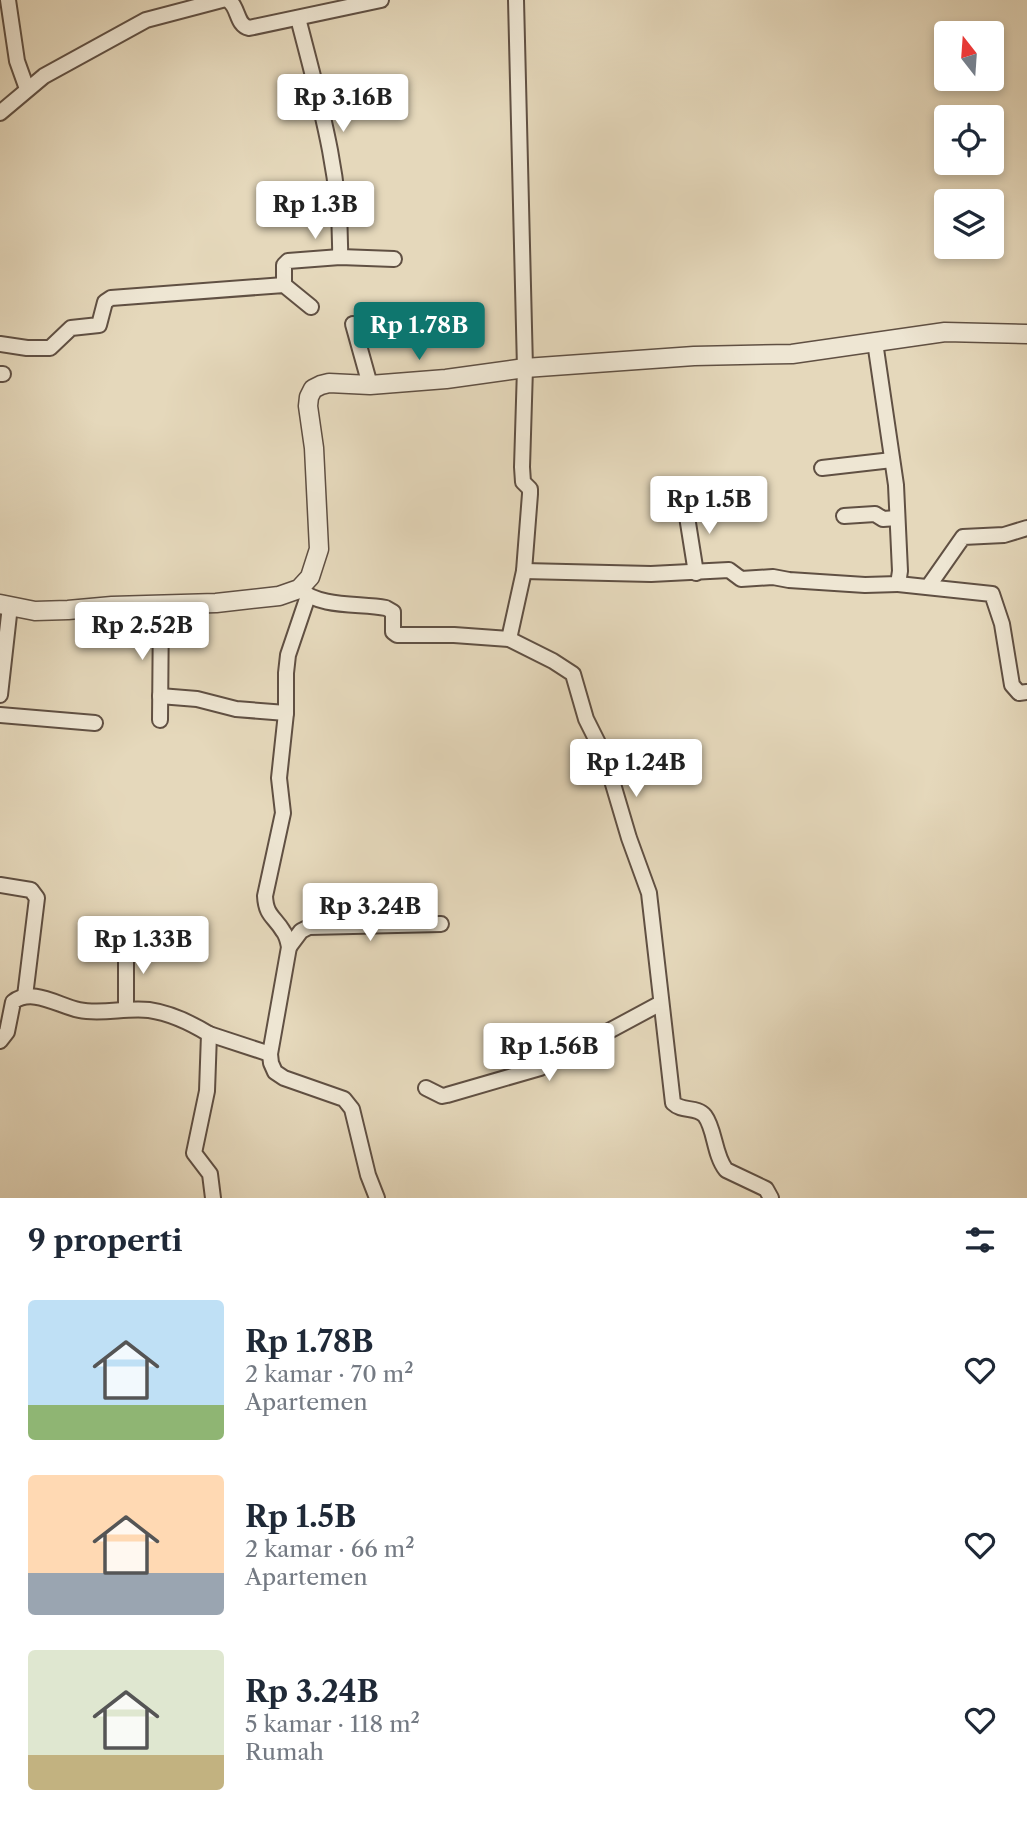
<!DOCTYPE html>
<html lang="id">
<meta charset="utf-8">
<style>
body{margin:0;font-family:"Libre Caslon Text",serif;background:#f6f6f7;color:#1f2937;height:100vh;display:flex;flex-direction:column;font-size:26px;white-space:nowrap}
*{box-sizing:border-box;margin:0}
p{font-size:23px;color:#747a83}
.icon{flex:none;width:38px;height:38px;fill:none;stroke:currentColor;stroke-width:2;stroke-linecap:round;stroke-linejoin:round}
.map{position:relative;height:1198px;overflow:hidden}
.drawer{display:flex;flex-direction:column;background:#fff;flex:1}
.drawer>*{flex:none}
.needle{width:46px;rotate:343deg}
.fabs{position:absolute;left:934px;top:21px;display:grid;gap:14px}
.fabs a{display:grid;place-items:center;width:70px;height:70px;border-radius:7px;background:#fff;box-shadow:0 4px 10px #0003;font-size:35px}
.price{position:absolute;translate:-50% -60px;padding:0 16px;border-radius:7px;background:#fff;color:#222;font-size:23px;line-height:46px;filter:drop-shadow(0 2px 4px #0008)}
.price::after{content:'';position:absolute;left:50%;top:42px;width:21px;height:16px;margin-left:-10px;background:inherit;clip-path:polygon(0 0,100% 0,50% 100%)}
.price.active{background:#0f766e;color:#fff}
ul{padding:0;list-style:none}
li{display:flex;align-items:center;gap:21px;height:175px;padding:0 28px}
li span{display:grid;place-items:center;flex:none;width:196px;height:140px;border-radius:7px;color:#555}
li>.icon{margin-inline-start:auto}
span .icon{width:84px;height:84px;fill:#fffc;stroke-width:1}
li b{font-size:30px}
h2{display:flex;justify-content:space-between;align-items:center;height:84px;padding:0 28px;font-size:30px}
.map>svg:first-child{display:block}
.lines{fill:none;stroke-linecap:round;stroke-linejoin:round}
.minor-casing{stroke:#605043;stroke-width:18}
.tertiary-casing{stroke:#605043;stroke-width:21}
.minor{stroke:#eee6d3;stroke-width:14}
.tertiary{stroke:#eee6d3;stroke-width:18}
</style>
<div class="map">
<svg width="1027" height="1198" viewBox="0 0 1027 1198">
<rect width="100%" height="100%" fill="#e5d8bb"/>
<filter id="stains"><feTurbulence type="fractalNoise" baseFrequency=".00286" numOctaves="4"/><feColorMatrix values="0 0 0 0 .2 0 0 0 0 .09 0 0 0 0 .02 0 0 0 .5 -.17"/></filter>
<radialGradient id="worn" r=".72"><stop offset=".6" stop-color="#630" stop-opacity="0"/><stop offset="1" stop-color="#630" stop-opacity=".3"/></radialGradient>
<g class="lines">
<!-- minor casing -->
<g class="minor-casing">
<g id="minor">
<path d="M8 0 17 61 27 89"/>
<path d="M228 0C239 7 236 25 249 28L381 0"/>
<path d="M298 18C318 96 342 176 340 257"/>
<path d="M0 113 44 76 146 20 222 0"/>
<path d="M284 285V265L288 261 340 257 394 259"/>
<path d="M353 324 370 385"/>
<path d="M0 344 27 348H50L71 328 99 325 105 302 111 298 284 285 311 307"/>
<path d="M0 374H3"/>
<path d="M822 468 892 460"/>
<path d="M685 504 696 573"/>
<path d="M844 516 875 514 883 519 897 518"/>
<path d="M524 571 651 574 729 570 741 579 773 577 789 580 865 585 898 584 900 571 896 485 875 342"/>
<path d="M898 584 992 594 1002 624 1012 685 1019 693 1027 692"/>
<path d="M928 587 963 537 1004 535 1027 528"/>
<path d="M299 589C321 608 359 603 386 608L393 612V632L397 635H454L509 639 553 661 573 674 586 719 605 757 629 838 649 893 673 1103C682 1112 697 1106 705 1116 715 1129 714 1155 726 1170L766 1189 771 1198"/>
<path d="M308 596 288 655 286 673V713L279 778 283 813 265 896C266 916 274 916 283 931 287 936 288 942 289 947L270 1054 271 1063 275 1072 284 1078 344 1099 352 1109 368 1175 377 1198"/>
<path d="M509 639 524 571 530 494V489L523 482 522 467 525 368 516 0"/>
<path d="M0 695 10 606"/>
<path d="M160 696 197 699 236 709 286 713"/>
<path d="M0 715 95 723"/>
<path d="M160 720 161 604"/>
<path d="M0 885 31 890 37 898 25 996"/>
<path d="M126 942V1009"/>
<path d="M289 947 301 931 309 927 441 924"/>
<path d="M209 1034 270 1054"/>
<path d="M0 1041 7 1032 13 1002C32 987 59 1006 79 1010 102 1015 126 1007 149 1010 170 1013 191 1023 209 1034L207 1091 194 1153 210 1174 213 1198"/>
<path d="M426 1088 442 1096 447 1095 540 1068 661 1003"/>
</g>
</g>
<!-- tertiary casing -->
<g class="tertiary-casing">
<path id="tertiary" d="M0 604 35 611 68 610 112 606 216 603 279 596 299 589 310 577 319 549 314 448 308 406 309 397 313 389 321 385 329 383 370 385 446 379 525 368 694 356 792 354 945 332 1027 334"/>
</g>
<!-- minor -->
<use href="#minor" class="minor"/>
<!-- tertiary -->
<use href="#tertiary" class="tertiary"/>
</g>
<rect width="100%" height="100%" filter="url(#stains)"/>
<rect width="100%" height="100%" fill="url(#worn)"/>
</svg>
<div class="fabs">
<a><svg class="needle" viewBox="-14 -14 28 28"><path d="M0-13l5 13h-10z" fill="#e53935"/><path d="M0 13l5-13h-10z" fill="#747a83"/></svg></a>
<a><svg class="icon" aria-label="locate" viewBox="0 0 24 24"><circle cx="12" cy="12" r="6"/><path d="M12 2v4M12 18v4M2 12h4M18 12h4"/></svg></a>
<a><svg class="icon" aria-label="layers" viewBox="0 0 24 24"><path d="M12 4l9 5-9 5-9-5zM3 14l9 5 9-5"/></svg></a>
</div>
<b class="price" style="left:343px;top:134px">Rp 3.16B</b>
<b class="price" style="left:315px;top:241px">Rp 1.3B</b>
<b class="price active" style="left:419px;top:362px">Rp 1.78B</b>
<b class="price" style="left:709px;top:536px">Rp 1.5B</b>
<b class="price" style="left:142px;top:662px">Rp 2.52B</b>
<b class="price" style="left:636px;top:799px">Rp 1.24B</b>
<b class="price" style="left:370px;top:943px">Rp 3.24B</b>
<b class="price" style="left:143px;top:976px">Rp 1.33B</b>
<b class="price" style="left:549px;top:1083px">Rp 1.56B</b>
</div>
<section class="drawer">
<h2>9 properti<svg class="icon" aria-label="filters" viewBox="0 0 24 24"><path d="M4 7h16M4 17h16"/><circle cx="9" cy="7" r="2"/><circle cx="15" cy="17" r="2"/></svg></h2>
<ul>
<li><span style="background:linear-gradient(#bfe0f5 75%,#8fb573 0)"><svg class="icon" aria-label="home" viewBox="0 0 24 24"><path d="M3 11l9-7 9 7M6 9v11h12V9"/></svg></span><div><b>Rp 1.78B</b><p>2 kamar · 70 m²</p><p>Apartemen</p></div><svg class="icon" aria-label="heart" viewBox="0 0 24 24"><path d="M12 20l-8-8c-3-5 5-10 8-4 3-6 11-1 8 4z"/></svg></li>
<li><span style="background:linear-gradient(#ffd9b3 70%,#9aa5b1 0)"><svg class="icon" aria-label="home" viewBox="0 0 24 24"><path d="M3 11l9-7 9 7M6 9v11h12V9"/></svg></span><div><b>Rp 1.5B</b><p>2 kamar · 66 m²</p><p>Apartemen</p></div><svg class="icon" aria-label="heart" viewBox="0 0 24 24"><path d="M12 20l-8-8c-3-5 5-10 8-4 3-6 11-1 8 4z"/></svg></li>
<li><span style="background:linear-gradient(#dfe7d0 75%,#c2b280 0)"><svg class="icon" aria-label="home" viewBox="0 0 24 24"><path d="M3 11l9-7 9 7M6 9v11h12V9"/></svg></span><div><b>Rp 3.24B</b><p>5 kamar · 118 m²</p><p>Rumah</p></div><svg class="icon" aria-label="heart" viewBox="0 0 24 24"><path d="M12 20l-8-8c-3-5 5-10 8-4 3-6 11-1 8 4z"/></svg></li>
</ul>
</section>
